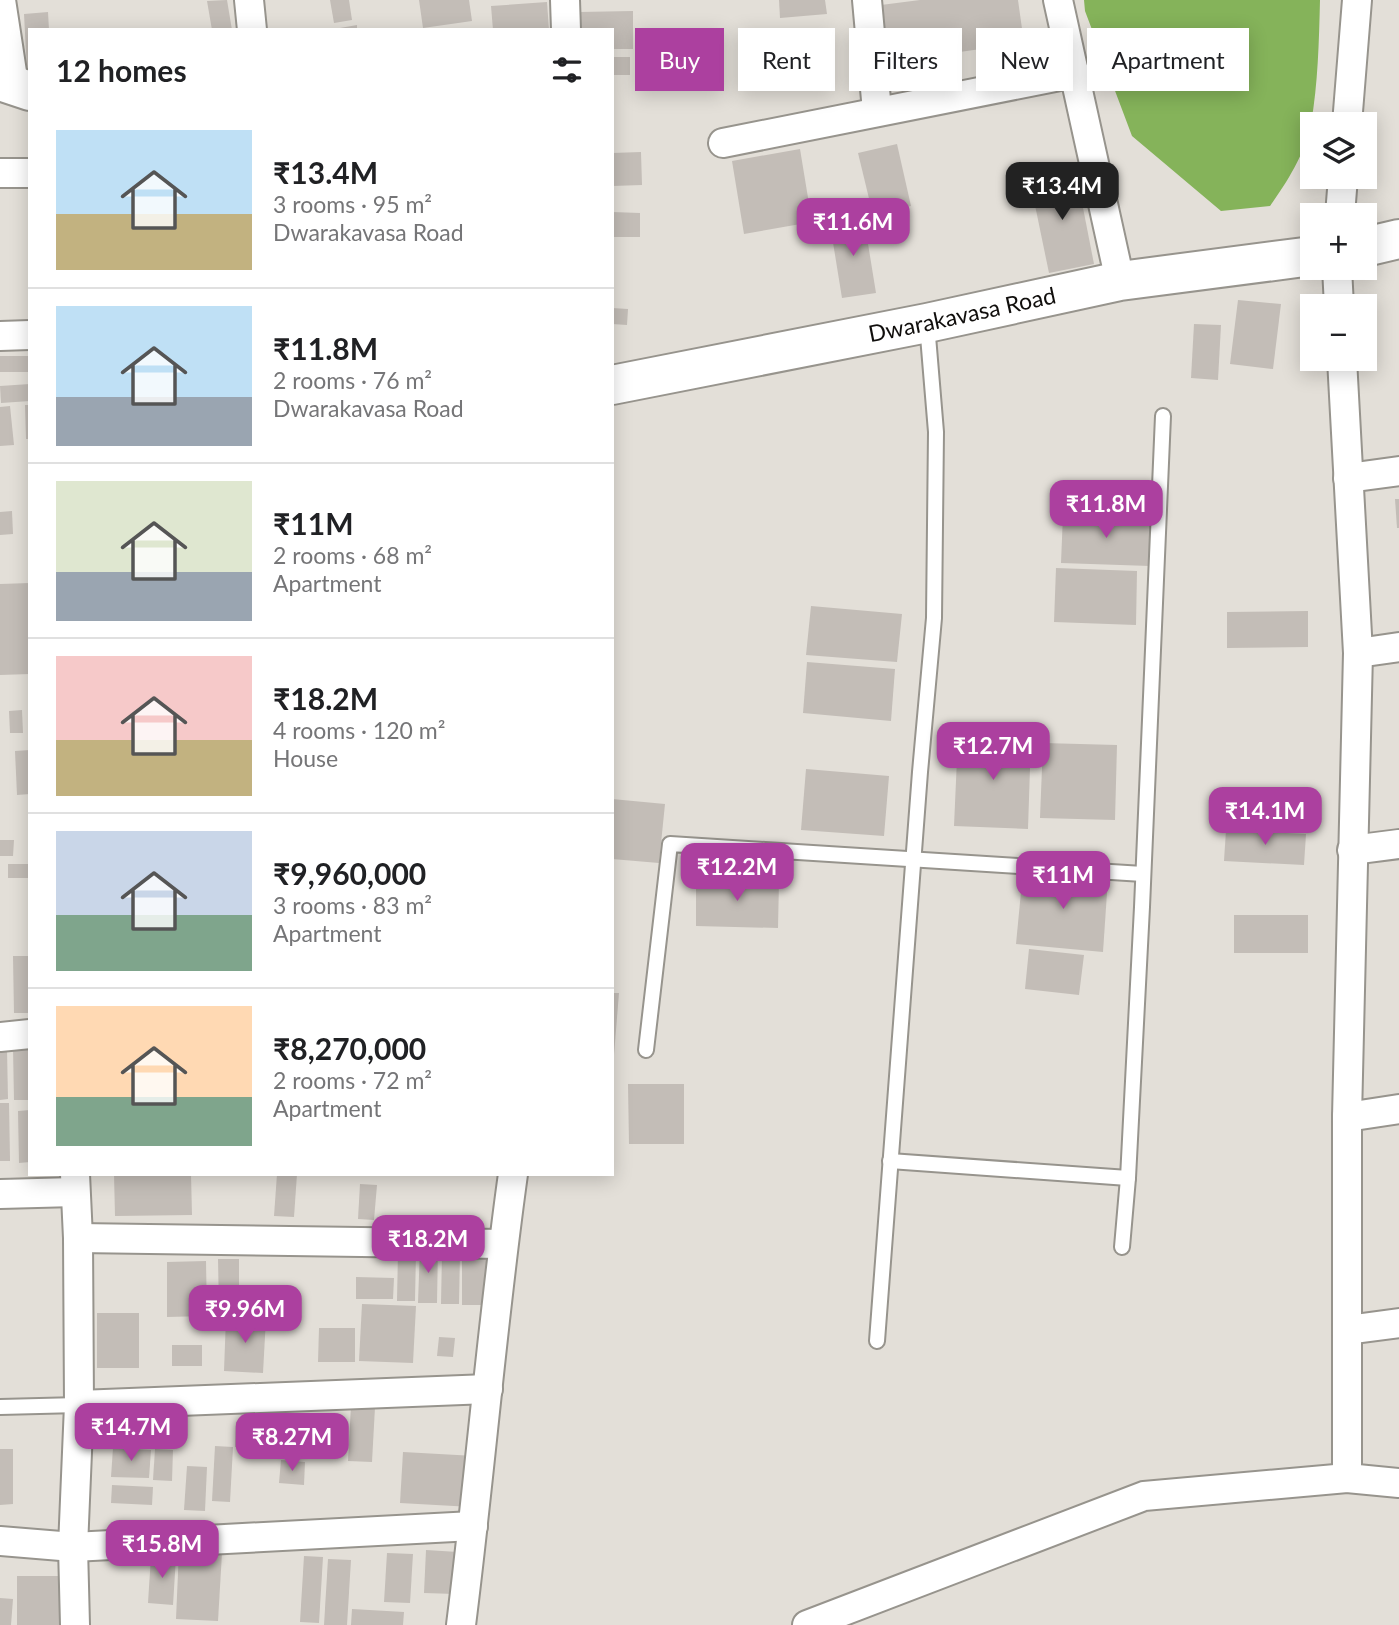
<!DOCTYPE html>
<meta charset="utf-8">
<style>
body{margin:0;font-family:Lato,sans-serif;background:#f6f6f6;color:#202124;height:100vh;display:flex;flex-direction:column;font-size:26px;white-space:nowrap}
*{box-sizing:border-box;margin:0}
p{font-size:23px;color:#757577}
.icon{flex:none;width:38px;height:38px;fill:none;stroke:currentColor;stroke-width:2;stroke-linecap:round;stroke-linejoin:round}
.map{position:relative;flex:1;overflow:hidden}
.side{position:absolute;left:28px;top:28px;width:586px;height:1148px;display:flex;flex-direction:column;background:#fff;border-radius:0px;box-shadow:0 4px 18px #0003}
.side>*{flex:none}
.banner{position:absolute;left:635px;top:28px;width:658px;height:63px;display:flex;gap:14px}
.controls{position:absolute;left:1300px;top:112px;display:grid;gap:14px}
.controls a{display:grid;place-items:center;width:77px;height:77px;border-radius:0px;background:#fff;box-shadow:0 4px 18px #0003;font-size:35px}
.price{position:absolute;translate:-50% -60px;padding:0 16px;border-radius:14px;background:#ac409f;color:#fff;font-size:23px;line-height:46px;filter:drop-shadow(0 2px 4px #0008)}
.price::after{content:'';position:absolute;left:50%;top:42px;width:21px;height:16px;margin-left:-10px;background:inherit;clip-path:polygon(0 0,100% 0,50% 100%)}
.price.active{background:#222;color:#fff}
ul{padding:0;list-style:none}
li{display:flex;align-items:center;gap:21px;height:175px;padding:0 28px}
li+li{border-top:2px solid #e0e0e0}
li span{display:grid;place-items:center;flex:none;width:196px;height:140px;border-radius:0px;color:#555}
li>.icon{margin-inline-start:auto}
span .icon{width:84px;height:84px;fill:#fffc;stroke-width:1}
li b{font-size:30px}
h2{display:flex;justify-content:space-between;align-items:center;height:84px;padding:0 28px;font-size:30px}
.chip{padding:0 24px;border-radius:0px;background:#fff;box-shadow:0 4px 18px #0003;font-size:24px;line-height:63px}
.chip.active{background:#ac409f;color:#fff}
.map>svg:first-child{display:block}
.water{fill:#85b35a}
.building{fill:#c3bdb7}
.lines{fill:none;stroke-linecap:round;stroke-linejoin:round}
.lane-casing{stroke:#97948d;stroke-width:18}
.street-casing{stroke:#97948d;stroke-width:32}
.secondary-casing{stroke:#97948d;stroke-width:42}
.lane{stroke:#fff;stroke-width:14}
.street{stroke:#fff;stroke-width:28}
.secondary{stroke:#fff;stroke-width:38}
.labels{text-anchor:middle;stroke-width:5;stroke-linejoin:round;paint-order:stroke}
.street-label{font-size:23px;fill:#100e0c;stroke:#fff}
</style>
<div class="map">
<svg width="1399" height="1625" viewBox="0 0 1399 1625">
<rect width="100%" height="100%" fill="#e3dfd8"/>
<!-- water -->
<path class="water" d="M1084 0H1320C1319 41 1318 84 1311 124 1305 154 1287 182 1270 206L1221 211 1132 136 1085 11Z"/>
<!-- building -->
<g class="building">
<path d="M227 0 232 30H212L207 1Z"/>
<path d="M330 0H349L352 20 334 23Z"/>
<path d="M419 0H469L472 21 423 28Z"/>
<path d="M779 0H825L827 14 780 18Z"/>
<path d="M920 0H1018L1024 43 889 62 881 5Z"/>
<path d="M547 2 549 30H493L491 6Z"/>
<path d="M633 11V49H612V30H579V12Z"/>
<path d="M48 12 49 30H30V71H27L24 14Z"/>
<path d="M357 25V30H340V28Z"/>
<rect x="612" y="57" width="18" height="18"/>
<path d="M897 144 911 206 873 215 858 153Z"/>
<path d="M800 149 812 222 744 234 732 161Z"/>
<path d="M641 152 642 185 612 186V153Z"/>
<path d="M1076 172 1094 264 1049 273 1030 181Z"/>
<path d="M612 212 640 213V237H612Z"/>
<path d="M864 219 876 293 842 298 830 224Z"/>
<path d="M1238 300 1281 304 1273 369 1230 364Z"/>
<path d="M612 308 628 309 627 325 612 324Z"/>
<path d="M1194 324 1221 325 1218 380 1191 378Z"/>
<rect x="0" y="356" width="30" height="16"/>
<path d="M30 384V401L1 403 0 386Z"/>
<path d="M25 405H30V439H26Z"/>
<path d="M10 406 14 445 0 446V407Z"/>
<path d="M1395 499H1399V528H1397Z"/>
<path d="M12 511 13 534 0 535V512Z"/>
<path d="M1063 514 1152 517 1150 566 1061 563Z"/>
<path d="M1056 568 1137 571 1136 625 1054 622Z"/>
<path d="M30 583V674L0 675V584Z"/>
<path d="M811 606 902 614 897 662 806 655Z"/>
<path d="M1308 611V647L1227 648V612Z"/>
<path d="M807 662 895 669 891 721 803 713Z"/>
<path d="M22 710 23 733H10L9 711Z"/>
<path d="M958 736 1031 738 1028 829 954 826Z"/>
<path d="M1043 743 1117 745 1115 820 1040 818Z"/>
<path d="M30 750V794L17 795 15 751Z"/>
<path d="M806 769 889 776 884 836 801 830Z"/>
<path d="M612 799 665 804 659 863 612 859Z"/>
<path d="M1226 830 1306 834 1304 865 1224 861Z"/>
<path d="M0 840H14L13 856H0Z"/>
<rect x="8" y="864" width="22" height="14"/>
<path d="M1023 871 1108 878 1103 952 1016 944Z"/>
<path d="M696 879 779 881 778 928 696 926Z"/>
<rect x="1234" y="915" width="74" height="38"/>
<path d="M1029 949 1084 955 1079 995 1025 989Z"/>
<path d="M13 956H30V1013H14Z"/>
<path d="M612 993H619L614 1055H612Z"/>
<path d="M30 1045V1100H14L13 1046Z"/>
<path d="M0 1049H7L8 1099 0 1100Z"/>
<path d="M628 1084H684V1144H629Z"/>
<path d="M0 1103H9L10 1161H0Z"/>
<path d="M30 1110V1162L19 1163 18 1111Z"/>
<path d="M114 1174H191L192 1215 115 1216Z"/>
<path d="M277 1174H297L294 1217 274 1216Z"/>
<path d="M360 1184 377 1185 374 1220 358 1219Z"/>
<path d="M420 1247H438L437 1303H418Z"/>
<path d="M398 1251H416L415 1301H397Z"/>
<path d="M442 1253H460L459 1304H441Z"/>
<rect x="462" y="1253" width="34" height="52"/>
<path d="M218 1259H239V1308H219Z"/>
<path d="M206 1261 207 1316 167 1317V1262Z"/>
<path d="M356 1277 394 1278 393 1299H356Z"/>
<path d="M362 1304 416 1306 413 1363 359 1361Z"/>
<rect x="97" y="1313" width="42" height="55"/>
<path d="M226 1317 266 1318 263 1373 224 1371Z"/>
<path d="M319 1328H355V1362H318Z"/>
<path d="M439 1337 455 1338 453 1357 437 1356Z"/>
<rect x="172" y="1345" width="30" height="21"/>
<path d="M351 1406 375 1407 372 1462 348 1461Z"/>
<path d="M236 1422 256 1423 254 1448 235 1447Z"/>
<path d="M215 1446 233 1447 230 1502 212 1501Z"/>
<path d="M113 1448 151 1450 149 1478 111 1477Z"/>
<path d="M0 1449H13V1504L0 1505Z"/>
<path d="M155 1449 173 1450 172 1481 153 1480Z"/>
<path d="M403 1452 475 1456 472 1507 400 1503Z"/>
<path d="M281 1460 305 1462 304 1485 279 1483Z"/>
<path d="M187 1466 207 1467 205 1511 184 1510Z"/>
<path d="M112 1485 153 1487 152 1505 111 1503Z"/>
<path d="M179 1550 222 1553 218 1621 176 1619Z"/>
<path d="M426 1550 458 1552 455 1594 424 1593Z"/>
<path d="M387 1553 413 1554 410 1603 384 1602Z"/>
<path d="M151 1556 176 1557 173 1605 148 1603Z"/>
<path d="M304 1556 323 1557 319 1623 300 1622Z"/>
<path d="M328 1559 351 1560 347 1625H324Z"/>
<path d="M17 1576H59L60 1625H17Z"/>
<path d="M0 1598 13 1599 11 1625H0Z"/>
<path d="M352 1609 404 1612 403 1625H351Z"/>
</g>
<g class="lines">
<!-- lane casing -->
<g class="lane-casing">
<g id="lane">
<path d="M646 1050 670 844 1143 874"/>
<path d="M890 1161 1128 1178"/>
<path d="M1122 1247 1128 1178 1142 907 1163 416"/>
<path d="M877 1341 920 772 934 618 936 432 927 324"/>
<path d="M0 1407 79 1405"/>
</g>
</g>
<!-- street casing -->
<g class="street-casing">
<g id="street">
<path d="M1 0 14 85"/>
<path d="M249 0 252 30"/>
<path d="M565 0 566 30"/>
<path d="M867 0 877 111"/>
<path d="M1058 0 1120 281"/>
<path d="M1347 124 1357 0"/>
<path d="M723 143 1075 73"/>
<path d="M0 173H30"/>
<path d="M1340 215 1343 177"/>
<path d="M1337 268 1339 306"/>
<path d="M0 336 30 335"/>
<path d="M1342 359 1358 653 1347 1117V1478L1399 1483"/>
<path d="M1348 478 1399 471"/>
<path d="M1358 653 1399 647"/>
<path d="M1352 850 1399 844"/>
<path d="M0 1037 30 1034"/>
<path d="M1347 1117 1399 1109"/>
<path d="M75 1174 78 1238 79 1405 73 1547 75 1625"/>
<path d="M0 1194 75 1192"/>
<path d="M78 1238 503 1244"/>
<path d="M1347 1330 1399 1323"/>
<path d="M79 1405 488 1389"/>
<path d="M0 1541 73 1547 473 1526"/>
<path d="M461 1625C480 1475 492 1324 513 1174"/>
<path d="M807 1625 1144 1496 1347 1478"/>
</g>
</g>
<!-- secondary casing -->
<g class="secondary-casing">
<g id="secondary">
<path d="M0 81 30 91"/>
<path d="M1365 247 1399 239"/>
<path id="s1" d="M612 385 927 323 1120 281 1312 256"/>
</g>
</g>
<!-- lane -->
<use href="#lane" class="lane"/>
<!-- street -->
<use href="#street" class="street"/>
<!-- secondary -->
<use href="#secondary" class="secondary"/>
</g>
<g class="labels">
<!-- street labels -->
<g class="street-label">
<text dy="8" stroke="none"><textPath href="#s1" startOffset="357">Dwarakavasa Road</textPath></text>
</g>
</g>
</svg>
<div class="controls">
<a><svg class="icon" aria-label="layers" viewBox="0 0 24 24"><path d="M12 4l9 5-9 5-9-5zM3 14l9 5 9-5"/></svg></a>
<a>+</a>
<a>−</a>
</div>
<b class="price active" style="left:1062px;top:222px">₹13.4M</b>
<b class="price" style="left:853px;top:258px">₹11.6M</b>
<b class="price" style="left:1106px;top:540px">₹11.8M</b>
<b class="price" style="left:993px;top:782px">₹12.7M</b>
<b class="price" style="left:1265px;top:847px">₹14.1M</b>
<b class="price" style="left:737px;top:903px">₹12.2M</b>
<b class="price" style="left:1063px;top:911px">₹11M</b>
<b class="price" style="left:428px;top:1275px">₹18.2M</b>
<b class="price" style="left:245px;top:1345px">₹9.96M</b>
<b class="price" style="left:131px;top:1463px">₹14.7M</b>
<b class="price" style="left:292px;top:1473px">₹8.27M</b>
<b class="price" style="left:162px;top:1580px">₹15.8M</b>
<div class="banner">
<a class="chip active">Buy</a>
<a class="chip">Rent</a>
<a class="chip">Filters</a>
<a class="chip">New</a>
<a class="chip">Apartment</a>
</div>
<section class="side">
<h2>12 homes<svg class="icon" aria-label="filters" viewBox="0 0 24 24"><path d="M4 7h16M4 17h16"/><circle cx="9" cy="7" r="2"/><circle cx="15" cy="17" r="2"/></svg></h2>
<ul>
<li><span style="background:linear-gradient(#bfe0f5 60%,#c2b280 0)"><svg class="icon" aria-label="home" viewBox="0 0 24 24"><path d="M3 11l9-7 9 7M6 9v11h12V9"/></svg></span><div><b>₹13.4M</b><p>3 rooms · 95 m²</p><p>Dwarakavasa Road</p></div></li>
<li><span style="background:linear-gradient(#bfe0f5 65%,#9aa5b1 0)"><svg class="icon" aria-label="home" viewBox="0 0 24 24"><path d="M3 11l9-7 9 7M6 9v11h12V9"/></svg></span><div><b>₹11.8M</b><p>2 rooms · 76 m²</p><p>Dwarakavasa Road</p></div></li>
<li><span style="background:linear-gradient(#dfe7d0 65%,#9aa5b1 0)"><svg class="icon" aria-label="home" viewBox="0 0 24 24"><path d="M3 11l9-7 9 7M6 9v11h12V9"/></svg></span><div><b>₹11M</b><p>2 rooms · 68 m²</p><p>Apartment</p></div></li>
<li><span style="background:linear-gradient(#f6c9c9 60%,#c2b280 0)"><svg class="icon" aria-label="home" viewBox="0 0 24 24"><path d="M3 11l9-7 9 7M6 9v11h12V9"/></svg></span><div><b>₹18.2M</b><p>4 rooms · 120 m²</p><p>House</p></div></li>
<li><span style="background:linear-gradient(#c9d6e8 60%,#7fa58c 0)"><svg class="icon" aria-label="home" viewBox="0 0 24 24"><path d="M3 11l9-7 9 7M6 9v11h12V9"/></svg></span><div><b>₹9,960,000</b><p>3 rooms · 83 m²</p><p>Apartment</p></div></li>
<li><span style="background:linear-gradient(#ffd9b3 65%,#7fa58c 0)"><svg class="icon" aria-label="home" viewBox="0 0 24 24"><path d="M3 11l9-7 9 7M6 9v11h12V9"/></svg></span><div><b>₹8,270,000</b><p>2 rooms · 72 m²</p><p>Apartment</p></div></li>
</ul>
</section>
</div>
